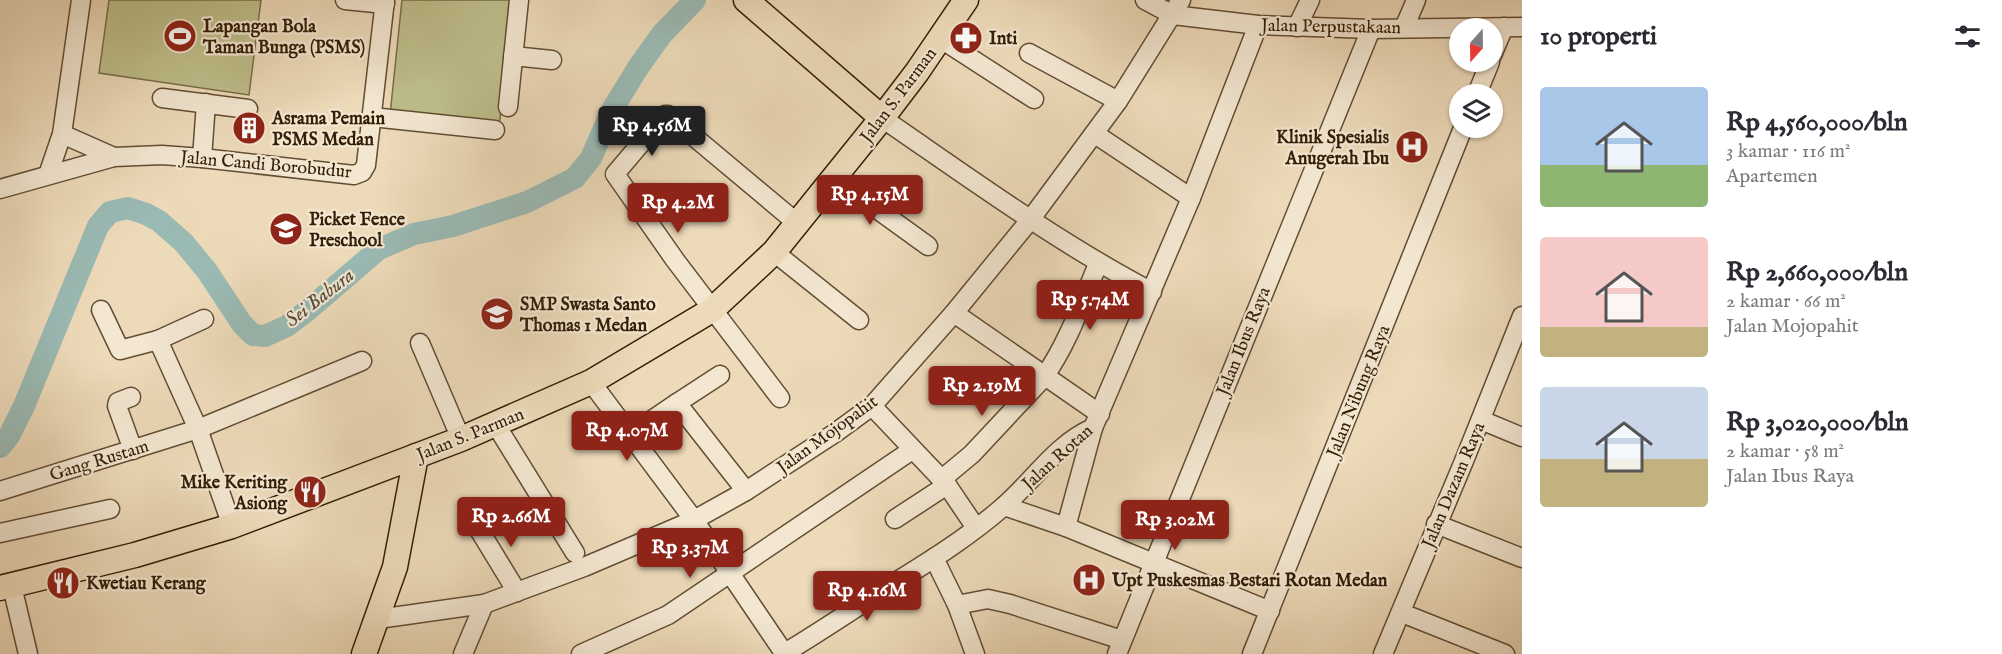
<!DOCTYPE html>
<html lang="id">
<meta charset="utf-8">
<style>
body{margin:0;font-family:"IM FELL English",serif;background:#f2f2f3;color:#2b2b33;height:100vh;display:flex;flex-direction:column;font-size:22px;white-space:nowrap}
*{box-sizing:border-box;margin:0}
p{font-size:20px;color:#7c7c81}
.icon{flex:none;width:33px;height:33px;fill:none;stroke:currentColor;stroke-width:2;stroke-linecap:round;stroke-linejoin:round}
.map{position:relative;flex:1;overflow:hidden}
.details{display:flex;flex-direction:column;background:#fff;width:480px}
.details>*{flex:none}
.needle{width:39px;rotate:200deg}
.fabs{position:absolute;left:1449px;top:18px;display:grid;gap:12px}
.fabs a{display:grid;place-items:center;width:54px;height:54px;border-radius:50%;background:#fff;box-shadow:0 2px 4px #0004;font-size:30px}
.price{position:absolute;translate:-50% -51px;padding:0 14px;border-radius:6px;background:#8f2418;color:#fff;font-size:20px;line-height:39px;filter:drop-shadow(0 2px 3px #0008)}
.price::after{content:'';position:absolute;left:50%;top:36px;width:18px;height:14px;margin-left:-9px;background:inherit;clip-path:polygon(0 0,100% 0,50% 100%)}
.price.active{background:#222;color:#fff}
ul{padding:0;list-style:none}
li{display:flex;align-items:center;gap:18px;height:150px;padding:0 18px}
li span{display:grid;place-items:center;flex:none;width:168px;height:120px;border-radius:6px;color:#555}
li>.icon{margin-inline-start:auto}
span .icon{width:72px;height:72px;fill:#fffc;stroke-width:1}
li b{font-size:26px}
h2{display:flex;justify-content:space-between;align-items:center;height:72px;padding:0 18px;font-size:26px}
main{display:flex;flex:1;min-height:0}
.map>svg:first-child{display:block}
.green{fill:#bebe8b;stroke:#786e48;stroke-width:1.5}
.lines{fill:none;stroke-linecap:round;stroke-linejoin:round}
.river{stroke:#9abab4;stroke-width:22}
.minor-casing{stroke:#624d33;stroke-width:21}
.major-casing{stroke:#331e06;stroke-width:27}
.minor{stroke:#f3e7d2;stroke-width:18}
.major{stroke:#eddab9;stroke-width:24}
.labels{text-anchor:middle;stroke-width:4.5;stroke-linejoin:round;paint-order:stroke}
.poi-label{font-size:18px;font-weight:bold;fill:#331e06;stroke:#f3e7d2;text-anchor:start}
.street-label{font-size:18px;fill:#331e06;stroke:#f3e7d2}
.water-label{font-size:20px;font-style:italic;fill:#524d3a;stroke:#f3e7d2}
</style>
<main>
<div class="map">
<svg width="1522" height="654" viewBox="0 0 1522 654">
<rect width="100%" height="100%" fill="#eddab9"/>
<filter id="stains"><feTurbulence type="fractalNoise" baseFrequency=".00333" numOctaves="4"/><feColorMatrix values="0 0 0 0 .2 0 0 0 0 .09 0 0 0 0 .02 0 0 0 .5 -.17"/></filter>
<radialGradient id="worn" r=".72"><stop offset=".6" stop-color="#630" stop-opacity="0"/><stop offset="1" stop-color="#630" stop-opacity=".3"/></radialGradient>
<!-- green -->
<g class="green">
<path d="M109 0H261L249 95 99 73Z"/>
<path d="M402 0H513L499 128 390 115Z"/>
</g>
<g class="lines">
<!-- river -->
<path class="river" d="M0 447 9 436 24 406 98 226 110 212 128 208 146 214 159 221 184 243 207 271 242 324 253 335 265 336 287 326 308 310 379 249 414 234 453 226 527 202 575 178 591 158 612 110 639 66 662 34 695 0"/>
<!-- minor casing -->
<g class="minor-casing">
<g id="minor">
<path d="M345 0 385 4"/>
<path d="M1145 0 1173 15 1258 25 1371 29 1522 27"/>
<path d="M1297 27 1310 0"/>
<path d="M1404 28 1416 0"/>
<path d="M941 39 1034 99"/>
<path d="M1029 53 1118 101"/>
<path d="M1492 55 1504 27"/>
<path d="M513 56 552 60"/>
<path d="M1477 94 1490 62"/>
<path d="M162 98 248 109"/>
<path d="M508 107 519 0"/>
<path d="M372 117 495 130"/>
<path d="M882 118C971 179 1057 242 1152 292"/>
<path d="M62 134 114 157"/>
<path d="M1095 134 1191 198"/>
<path d="M202 158 206 103"/>
<path d="M48 175 62 134 81 0"/>
<path d="M834 178 928 246"/>
<path d="M0 189 114 157 162 155 202 158 354 175 362 172 366 165 385 0"/>
<path d="M774 252 859 320"/>
<path d="M101 310 120 350 158 340 204 319"/>
<path d="M954 313 1100 414"/>
<path d="M158 340 198 429 232 526"/>
<path d="M420 343 461 439"/>
<path d="M591 382 694 520 784 653"/>
<path d="M131 397 118 402 117 406 133 450"/>
<path d="M780 398 675 260 615 174 665 115H668L797 223"/>
<path d="M677 403 720 375"/>
<path d="M872 406 947 485 976 528"/>
<path d="M1481 420 1522 437"/>
<path d="M496 425 575 553"/>
<path d="M630 435 677 403 746 491"/>
<path d="M942 479 972 454 1044 377C1068 343 1082 302 1098 264"/>
<path d="M0 491 198 429 362 361"/>
<path d="M1004 506 1066 527 1270 611"/>
<path d="M895 519 947 485"/>
<path d="M475 523 517 592"/>
<path d="M1436 524 1522 558"/>
<path d="M1066 527 1093 428"/>
<path d="M0 533 110 509"/>
<path d="M934 558 957 605 975 654"/>
<path d="M12 586 28 654"/>
<path d="M957 605 988 599 1010 604 1122 640"/>
<path d="M1402 613 1505 654"/>
<path d="M378 619 484 604 584 567 694 520 746 491 835 433 872 406 954 313 1030 220 1118 101 1181 0"/>
<path d="M463 654 484 604"/>
<path d="M581 654 668 615 912 450"/>
<path d="M783 654C820 632 855 608 891 585 930 561 970 536 1004 506 1034 480 1056 444 1093 428L1191 198 1258 25"/>
<path d="M1117 654 1371 29"/>
<path d="M1252 654 1463 128"/>
<path d="M1383 654 1464 461 1522 316"/>
</g>
</g>
<!-- major casing -->
<g class="major-casing">
<g id="major">
<path d="M746 0 882 118"/>
<path d="M0 588 135 555 232 526 461 439 591 382 712 310 774 252 882 118 917 72 966 0"/>
<path d="M364 654 395 567 416 456"/>
</g>
</g>
<!-- minor -->
<use href="#minor" class="minor"/>
<!-- major -->
<use href="#major" class="major"/>
</g>
<!-- icons -->
<defs>
<g id="stadium-disc" transform="scale(1.725)"><circle r="9.5" fill="#8f2418" stroke="#f3e7d2"/><path d="M0-5a6.5 5 0 1 0 0 10a6.5 5 0 1 0 0-10ZM-3.5-1.8h7v3.6h-7Z" fill="#fff"/></g>
<g id="pharmacy-disc" transform="scale(1.725)"><circle r="9.5" fill="#8f2418" stroke="#f3e7d2"/><path d="M-2-6h4v4h4v4h-4v4h-4v-4h-4v-4h4Z" fill="#fff"/></g>
<g id="building-disc" transform="scale(1.725)"><circle r="9.5" fill="#8f2418" stroke="#f3e7d2"/><path d="M-4-6H4V6H1V3H-1V6H-4ZM-2.5-4.3h1.7v1.8h-1.7ZM.8-4.3h1.7v1.8H.8ZM-2.5-1h1.7V.8h-1.7ZM.8-1h1.7V.8H.8Z" fill="#fff"/></g>
<g id="hospital-disc" transform="scale(1.725)"><circle r="9.5" fill="#8f2418" stroke="#f3e7d2"/><path d="M-5-5h3v3.5h4V-5h3V5h-3V1.5h-4V5h-3Z" fill="#fff"/></g>
<g id="school-disc" transform="scale(1.725)"><circle r="9.5" fill="#8f2418" stroke="#f3e7d2"/><path d="M0-5L7-2L0 1L-7-2ZM-4 1L0 2.5L4 1V4Q0 6-4 4Z" fill="#fff"/></g>
<g id="restaurant-disc" transform="scale(1.725)"><circle r="9.5" fill="#8f2418" stroke="#f3e7d2"/><path d="M-5-6h1v4h1v-4h1v4h1v-4h1v5L-1.5 .5V6h-2V.5L-5-1ZM5-6V6H3V1.5H1.5Q1.5-4 5-6Z" fill="#fff"/></g>
</defs>
<g fill-rule="evenodd">
<use href="#stadium-disc" x="180" y="36"/>
<use href="#pharmacy-disc" x="966" y="38"/>
<use href="#building-disc" x="249" y="128"/>
<use href="#hospital-disc" x="1412" y="147"/>
<use href="#school-disc" x="286" y="229"/>
<use href="#school-disc" x="497" y="314"/>
<use href="#restaurant-disc" x="310" y="492"/>
<use href="#hospital-disc" x="1089" y="580"/>
<use href="#restaurant-disc" x="63" y="583"/>
</g>
<g class="labels">
<!-- poi labels -->
<g class="poi-label">
<text x="203" y="32">Lapangan Bola<tspan x="203" dy="21">Taman Bunga (PSMS)</tspan></text>
<text x="989" y="44">Inti</text>
<text x="272" y="124">Asrama Pemain<tspan x="272" dy="21">PSMS Medan</tspan></text>
<text x="1389" y="143" text-anchor="end">Klinik Spesialis<tspan x="1389" dy="21">Anugerah Ibu</tspan></text>
<text x="309" y="225">Picket Fence<tspan x="309" dy="21">Preschool</tspan></text>
<text x="520" y="310">SMP Swasta Santo<tspan x="520" dy="21">Thomas 1 Medan</tspan></text>
<text x="287" y="488" text-anchor="end">Mike Keriting<tspan x="287" dy="21">Asiong</tspan></text>
<text x="1112" y="586">Upt Puskesmas Bestari Rotan Medan</text>
<text x="86" y="589">Kwetiau Kerang</text>
</g>
<!-- street labels -->
<g class="street-label">
<text transform="translate(1331 26) rotate(1)" y="6">Jalan Perpustakaan</text>
<text transform="translate(898 95) rotate(-53)" y="6">Jalan S. Parman</text>
<text transform="translate(266 164) rotate(5)" y="6">Jalan Candi Borobudur</text>
<text transform="translate(1243 341) rotate(-68)" y="6">Jalan Ibus Raya</text>
<text transform="translate(1358 391) rotate(-68)" y="6">Jalan Nibung Raya</text>
<text transform="translate(470 434) rotate(-22)" y="6">Jalan S. Parman</text>
<text transform="translate(827 434) rotate(-36)" y="6">Jalan Mojopahit</text>
<text transform="translate(1057 457) rotate(-42)" y="6">Jalan Rotan</text>
<text transform="translate(99 460) rotate(-17)" y="6">Gang Rustam</text>
<text transform="translate(1453 485) rotate(-67)" y="6">Jalan Dazam Raya</text>
</g>
<!-- water labels -->
<g class="water-label">
<text transform="translate(319 297) rotate(-38)" y="7">Sei Babura</text>
</g>
</g>
<rect width="100%" height="100%" filter="url(#stains)"/>
<rect width="100%" height="100%" fill="url(#worn)"/>
</svg>
<div class="fabs">
<a><svg class="needle" viewBox="-14 -14 28 28"><path d="M0-13l5 13h-10z" fill="#e53935"/><path d="M0 13l5-13h-10z" fill="#7c7c81"/></svg></a>
<a><svg class="icon" aria-label="layers" viewBox="0 0 24 24"><path d="M12 4l9 5-9 5-9-5zM3 14l9 5 9-5"/></svg></a>
</div>
<b class="price active" style="left:652px;top:157px">Rp 4.56M</b>
<b class="price" style="left:870px;top:226px">Rp 4.15M</b>
<b class="price" style="left:678px;top:234px">Rp 4.2M</b>
<b class="price" style="left:1090px;top:331px">Rp 5.74M</b>
<b class="price" style="left:982px;top:417px">Rp 2.19M</b>
<b class="price" style="left:627px;top:462px">Rp 4.07M</b>
<b class="price" style="left:511px;top:548px">Rp 2.66M</b>
<b class="price" style="left:1175px;top:551px">Rp 3.02M</b>
<b class="price" style="left:690px;top:579px">Rp 3.37M</b>
<b class="price" style="left:867px;top:622px">Rp 4.16M</b>
</div>
<section class="details">
<h2>10 properti<svg class="icon" aria-label="filters" viewBox="0 0 24 24"><path d="M4 7h16M4 17h16"/><circle cx="9" cy="7" r="2"/><circle cx="15" cy="17" r="2"/></svg></h2>
<ul>
<li><span style="background:linear-gradient(#a9c7e8 65%,#8fb573 0)"><svg class="icon" aria-label="home" viewBox="0 0 24 24"><path d="M3 11l9-7 9 7M6 9v11h12V9"/></svg></span><div><b>Rp 4,560,000/bln</b><p>3 kamar · 116 m²</p><p>Apartemen</p></div></li>
<li><span style="background:linear-gradient(#f6c9c9 75%,#c2b280 0)"><svg class="icon" aria-label="home" viewBox="0 0 24 24"><path d="M3 11l9-7 9 7M6 9v11h12V9"/></svg></span><div><b>Rp 2,660,000/bln</b><p>2 kamar · 66 m²</p><p>Jalan Mojopahit</p></div></li>
<li><span style="background:linear-gradient(#c9d6e8 60%,#c2b280 0)"><svg class="icon" aria-label="home" viewBox="0 0 24 24"><path d="M3 11l9-7 9 7M6 9v11h12V9"/></svg></span><div><b>Rp 3,020,000/bln</b><p>2 kamar · 58 m²</p><p>Jalan Ibus Raya</p></div></li>
</ul>
</section>
</main>
